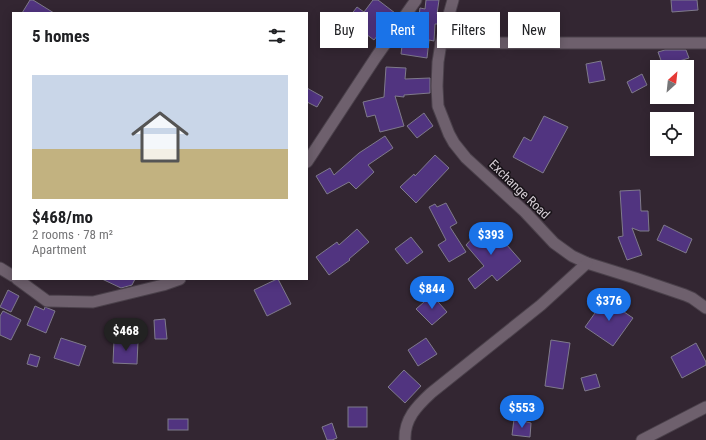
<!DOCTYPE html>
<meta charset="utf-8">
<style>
body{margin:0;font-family:"Roboto Condensed",sans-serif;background:#f6f6f6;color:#202124;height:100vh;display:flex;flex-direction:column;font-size:15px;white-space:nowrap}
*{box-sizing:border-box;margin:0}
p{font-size:13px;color:#757577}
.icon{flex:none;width:22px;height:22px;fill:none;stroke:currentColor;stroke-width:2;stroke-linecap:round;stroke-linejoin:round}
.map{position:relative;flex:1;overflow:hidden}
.details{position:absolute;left:12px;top:12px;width:296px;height:268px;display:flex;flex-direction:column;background:#fff;border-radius:0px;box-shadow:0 2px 10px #0003}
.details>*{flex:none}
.banner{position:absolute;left:320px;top:12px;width:326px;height:36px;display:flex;gap:8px}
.needle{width:26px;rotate:27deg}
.buttons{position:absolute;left:650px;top:60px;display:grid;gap:8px}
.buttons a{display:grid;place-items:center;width:44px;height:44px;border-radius:0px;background:#fff;box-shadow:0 2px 10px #0003;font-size:20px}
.price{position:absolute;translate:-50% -34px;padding:0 9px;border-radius:14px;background:#1a73e8;color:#fff;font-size:13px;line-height:26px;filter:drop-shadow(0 1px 2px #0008)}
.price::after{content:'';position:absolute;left:50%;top:24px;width:12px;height:9px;margin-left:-6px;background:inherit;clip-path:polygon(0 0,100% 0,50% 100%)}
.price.selected{background:#222;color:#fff}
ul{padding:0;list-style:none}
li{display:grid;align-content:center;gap:8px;height:212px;padding:0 20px}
li span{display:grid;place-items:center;height:124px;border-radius:0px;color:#555}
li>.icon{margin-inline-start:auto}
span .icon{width:72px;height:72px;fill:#fffc;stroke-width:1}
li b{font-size:17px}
h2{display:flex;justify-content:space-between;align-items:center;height:48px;padding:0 20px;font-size:17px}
.pill{padding:0 14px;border-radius:0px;background:#fff;box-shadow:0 2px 10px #0003;font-size:14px;line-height:36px}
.pill.selected{background:#1a73e8;color:#fff}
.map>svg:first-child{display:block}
.building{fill:#513480;stroke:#7f7a8b}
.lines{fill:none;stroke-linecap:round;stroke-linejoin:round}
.street-casing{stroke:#4b414b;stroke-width:13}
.street{stroke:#6e606d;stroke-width:11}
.labels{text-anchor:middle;stroke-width:3;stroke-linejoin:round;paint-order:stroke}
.street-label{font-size:13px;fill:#d6ced6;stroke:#171217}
</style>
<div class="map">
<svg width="706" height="440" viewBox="0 0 706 440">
<rect width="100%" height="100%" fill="#332632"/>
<!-- building -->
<g class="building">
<path d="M30 0H33L54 13H22Z"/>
<path d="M373 0H378L395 13 374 40 347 20 357 7 364 12Z"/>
<path d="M426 0H439L437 14 442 15 439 24H435L434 41 429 40 427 58 401 54 403 38 415 40 416 24H418L420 8 425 9Z"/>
<path d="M671 0H697L698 10 672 12Z"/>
<path d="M665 50H686L689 58 663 66 658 52Z"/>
<path d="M601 61 605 80 589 83 586 64Z"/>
<path d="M386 67 406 68 405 79 430 78V93L404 95V97L395 96 404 126 380 132 375 115 367 117 363 102 384 97Z"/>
<path d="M642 74 647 85 632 93 627 82Z"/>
<path d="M307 88 323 97 317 107 307 102Z"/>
<path d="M424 113 433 126 417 138 407 126Z"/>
<path d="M544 116 568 127 543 173 513 157 524 137 531 141Z"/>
<path d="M385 136 393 148 368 165 374 172 356 189 349 182 327 194 316 176 330 168 334 175 359 153Z"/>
<path d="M435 155 449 168 416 203 400 187 414 174 415 176Z"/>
<path d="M640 190 641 211H648L649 231H640L632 228 642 255 627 260 618 237 623 236 620 191Z"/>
<path d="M446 203 457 223 450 227 466 252 449 262 438 245 446 240 429 207 435 204 437 207Z"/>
<path d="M485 224 499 236 521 261 497 281 492 275 475 289 468 279 484 266 466 245Z"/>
<path d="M664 225 692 239 686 253 657 240Z"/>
<path d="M357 229 369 242 349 259 350 260 329 275 316 257 337 242 339 245Z"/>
<path d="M411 237 423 252 407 264 395 249Z"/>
<path d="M102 279H135L132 285 121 288Z"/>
<path d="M277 279H278L291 304 267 316 254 290Z"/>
<path d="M8 290 19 296 11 312 0 307Z"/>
<path d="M432 295 447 312 432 325 416 309Z"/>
<path d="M605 299 633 318 613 346 585 327Z"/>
<path d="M35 306 44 310 45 307 55 311 46 333 27 325Z"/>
<path d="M3 311 21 320 11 340 0 335V316Z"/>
<path d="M165 319 167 339H155L154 320Z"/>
<path d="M61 338 86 346 79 366 54 358Z"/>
<path d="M426 338 437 354 418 366 408 350Z"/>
<path d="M114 340 138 341 137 364 113 363Z"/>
<path d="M551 340 570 343 563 389 545 386Z"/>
<path d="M696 343 706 362V365L682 378 671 357Z"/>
<path d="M30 354 40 357 37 367 27 364Z"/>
<path d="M404 370 421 386 405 403 388 387Z"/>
<path d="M596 374 600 387 585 391 581 378Z"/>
<rect x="348" y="407" width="19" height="20"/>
<rect x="168" y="419" width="20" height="11"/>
<path d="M514 419 531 423 530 437 512 435Z"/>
<path d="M332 423 337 438 332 440H327L322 427Z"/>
</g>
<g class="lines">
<!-- street casing -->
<g class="street-casing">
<g id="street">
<path d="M453 0 441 43 438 62 437 86 438 106 449 134 454 143 466 158 525 212 554 243 572 256 587 263 635 278 685 295 692 298 706 308"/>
<path d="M441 43H706"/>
<path d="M307 162 376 57 416 0"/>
<path d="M0 268 13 276"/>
<path d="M17 279 47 301 93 302 163 285 180 279"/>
<path d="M405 440C404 419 417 406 431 393L541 305 587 263"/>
<path d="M642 440 706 407"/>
</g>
</g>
<!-- street -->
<use href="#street" class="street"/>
</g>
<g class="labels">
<!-- street labels -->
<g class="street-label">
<text transform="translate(520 189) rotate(44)" y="5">Exchange Road</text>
</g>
</g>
</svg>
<div class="buttons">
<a><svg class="needle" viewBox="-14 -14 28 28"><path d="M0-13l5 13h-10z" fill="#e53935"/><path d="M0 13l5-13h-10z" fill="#757577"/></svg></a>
<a><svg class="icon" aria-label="locate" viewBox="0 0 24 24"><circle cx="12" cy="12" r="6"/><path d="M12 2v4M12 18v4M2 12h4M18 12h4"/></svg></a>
</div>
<b class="price" style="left:491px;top:256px">$393</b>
<b class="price" style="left:432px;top:310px">$844</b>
<b class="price" style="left:609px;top:322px">$376</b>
<b class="price selected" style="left:126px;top:352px">$468</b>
<b class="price" style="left:522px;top:429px">$553</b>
<div class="banner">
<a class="pill">Buy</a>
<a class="pill selected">Rent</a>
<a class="pill">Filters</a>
<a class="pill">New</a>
</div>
<section class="details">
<h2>5 homes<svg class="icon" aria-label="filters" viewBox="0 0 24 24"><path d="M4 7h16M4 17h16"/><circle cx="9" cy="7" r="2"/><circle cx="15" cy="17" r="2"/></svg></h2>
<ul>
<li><span style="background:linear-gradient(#c9d6e8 60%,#c2b280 0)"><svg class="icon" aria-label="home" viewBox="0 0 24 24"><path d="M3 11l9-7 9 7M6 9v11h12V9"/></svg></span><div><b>$468/mo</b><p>2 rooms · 78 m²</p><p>Apartment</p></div></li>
</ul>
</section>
</div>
